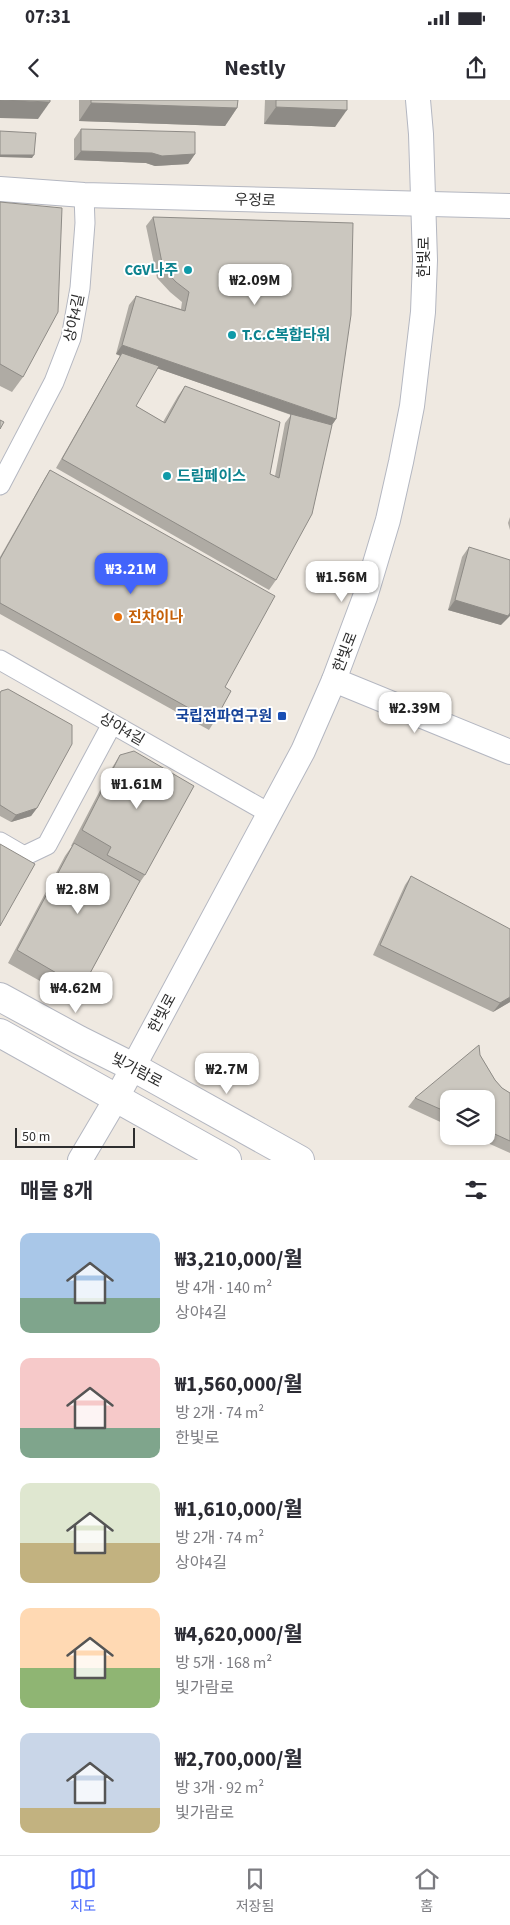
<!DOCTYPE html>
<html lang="ko">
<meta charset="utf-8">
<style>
body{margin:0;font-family:"Source Sans 3","Noto Sans KR",sans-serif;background:#f7f7f7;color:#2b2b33;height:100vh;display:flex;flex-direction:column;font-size:19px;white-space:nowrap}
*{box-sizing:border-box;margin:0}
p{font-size:16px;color:#7c7c81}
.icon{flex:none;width:28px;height:28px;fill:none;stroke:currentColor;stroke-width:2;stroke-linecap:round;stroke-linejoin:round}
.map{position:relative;height:1060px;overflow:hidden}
.details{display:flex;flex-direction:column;background:#fff;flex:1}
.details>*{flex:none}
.buttons{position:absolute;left:440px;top:990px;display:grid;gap:10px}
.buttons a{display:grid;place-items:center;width:55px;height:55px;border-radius:10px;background:#fff;box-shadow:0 1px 4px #0004;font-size:25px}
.scale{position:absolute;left:15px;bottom:12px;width:120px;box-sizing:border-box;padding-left:5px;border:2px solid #2e2e2e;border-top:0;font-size:14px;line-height:18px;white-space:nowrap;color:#2e2e2e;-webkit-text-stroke:4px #fff;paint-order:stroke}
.price{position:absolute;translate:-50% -42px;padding:0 11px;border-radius:10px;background:#fff;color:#222;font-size:16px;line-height:32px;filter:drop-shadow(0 1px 2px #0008)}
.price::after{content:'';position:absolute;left:50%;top:30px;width:15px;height:11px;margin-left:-8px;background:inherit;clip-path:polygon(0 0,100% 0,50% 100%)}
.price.on{background:#4264fb;color:#fff}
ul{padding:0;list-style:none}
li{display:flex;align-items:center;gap:15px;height:125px;padding:0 20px}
li span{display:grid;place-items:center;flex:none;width:140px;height:100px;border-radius:10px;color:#555}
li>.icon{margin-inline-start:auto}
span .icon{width:60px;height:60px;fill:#fffc;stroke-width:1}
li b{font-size:21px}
h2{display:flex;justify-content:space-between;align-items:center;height:60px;padding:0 20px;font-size:21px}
.status{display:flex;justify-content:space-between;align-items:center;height:35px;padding:0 25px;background:#fff;direction:ltr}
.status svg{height:14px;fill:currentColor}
header{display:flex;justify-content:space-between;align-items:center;height:65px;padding:0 20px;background:#fff;font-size:22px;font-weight:700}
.dock{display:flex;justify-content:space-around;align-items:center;height:70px;border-top:1px solid #e1e1e2;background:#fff;font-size:14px;color:#7c7c81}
.dock a{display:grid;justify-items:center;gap:2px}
.dock .on{color:#4264fb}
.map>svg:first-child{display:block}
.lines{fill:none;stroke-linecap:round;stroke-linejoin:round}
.minor-casing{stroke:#b4b7c1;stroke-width:21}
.tertiary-casing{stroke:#b4b7c1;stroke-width:26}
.secondary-casing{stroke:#b4b7c1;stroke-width:30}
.minor{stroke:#fff;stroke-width:19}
.tertiary{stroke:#fff;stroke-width:24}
.secondary{stroke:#fff;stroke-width:28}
.wall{fill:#afaba4;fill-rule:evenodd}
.shaded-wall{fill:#8e8b86}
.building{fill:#cbc7bf;stroke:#8e8b86}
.culture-dot{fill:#0f9aa8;stroke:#fff;stroke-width:2}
.food-dot{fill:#e8710a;stroke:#fff;stroke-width:2}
.transit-dot{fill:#1a4fb4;stroke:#fff;stroke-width:2}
.labels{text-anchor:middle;stroke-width:4;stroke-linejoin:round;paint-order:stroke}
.street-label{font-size:15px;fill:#2e2e2e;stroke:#fff}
.culture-label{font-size:15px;font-weight:bold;fill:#0d838f;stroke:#fff;text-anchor:start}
.food-label{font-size:15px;font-weight:bold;fill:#c56008;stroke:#fff;text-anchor:start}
.transit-label{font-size:15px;font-weight:bold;fill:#164399;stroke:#fff;text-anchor:end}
</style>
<div class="status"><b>07:31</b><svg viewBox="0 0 49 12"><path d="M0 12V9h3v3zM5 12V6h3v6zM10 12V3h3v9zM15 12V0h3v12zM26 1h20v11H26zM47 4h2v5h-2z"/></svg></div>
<header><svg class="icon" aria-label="back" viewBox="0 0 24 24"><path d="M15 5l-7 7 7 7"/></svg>Nestly<svg class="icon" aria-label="share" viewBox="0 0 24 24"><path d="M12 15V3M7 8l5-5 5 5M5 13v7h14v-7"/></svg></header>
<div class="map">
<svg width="510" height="1060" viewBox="0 0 510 1060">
<rect width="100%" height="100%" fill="#efe9e1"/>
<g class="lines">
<!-- minor casing -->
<g class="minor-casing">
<g id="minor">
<path d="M0 385 54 282 71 238 80 188 85 123 84 95"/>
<path d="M0 560 269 713"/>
<path d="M0 742 24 756 47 745 112 624"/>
</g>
</g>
<!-- tertiary casing -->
<g class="tertiary-casing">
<g id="tertiary">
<path d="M0 89 84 95 510 106"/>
<path d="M334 580 510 652"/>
<path d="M80 1060 116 999 303 651 334 580 365 497 388 420 401 362 412 306 423 212 425 160 421 34 418 0"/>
</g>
</g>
<!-- secondary casing -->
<g class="secondary-casing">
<g id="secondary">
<path d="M0 897 79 940 133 967 300 1060"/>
<path d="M0 933 227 1060"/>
</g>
</g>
<!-- minor -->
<use href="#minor" class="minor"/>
<!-- tertiary -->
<use href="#tertiary" class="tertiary"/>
<!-- secondary -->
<use href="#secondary" class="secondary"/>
</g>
<!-- wall -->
<g class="wall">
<path d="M79 0H238L237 8 225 26 79 21Z"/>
<path d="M265 0H347L335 27 264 24Z"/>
<path d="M81 29 195 54 188 64 155 66 146 63 74 60V39Z"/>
<path d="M0 102 23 277 12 292 0 286Z"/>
<path d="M153 117 336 319 332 325 276 480 269 490 56 368 120 256 116 254 129 205 136 196 181 209 182 202 170 192 157 178 146 126ZM157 268 291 315 285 323 275 376 270 374 185 286 178 296 163 322 136 306Z"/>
<path d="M50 370 225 587 214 622 209 630 0 514V457L45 378Z"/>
<path d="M510 417V430L508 423Z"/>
<path d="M469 447 501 525 448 510 462 457Z"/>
<path d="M0 592 37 708 31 716 11 722 0 716Z"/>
<path d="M120 655 145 775 138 785 82 888 74 900 8 863 65 756 72 746H71L110 671Z"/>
<path d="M411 776 510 902 493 912 373 855 405 785Z"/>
<path d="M480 955 495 980 502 988 510 993V1053L472 1036H486V999H449V1026L408 1007 415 998Z"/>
</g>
<!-- shaded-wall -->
<g class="shaded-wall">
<path d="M0 0 50 2 38 19 0 18Z"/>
<path d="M91 3 237 8 225 26 79 21Z"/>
<path d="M276 7 347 10 335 27 264 24Z"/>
<path d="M81 51 195 54 188 64 155 66 146 63 74 60Z"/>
<path d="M0 55H34L32 58 0 57Z"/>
<path d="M122 245 336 319 330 328 116 254Z"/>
<path d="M455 500 510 513V516L501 525 448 510Z"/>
<path d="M37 708 31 716 11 722 16 715Z"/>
<path d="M510 897V902L493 912 500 903Z"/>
</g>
<!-- building -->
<g class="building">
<path d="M0 0H50V2Z"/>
<path d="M91 0H238L237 8 91 3Z"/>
<path d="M276 0H347V10L276 7Z"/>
<path d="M81 29 195 32V54L162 56 152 53 81 51Z"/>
<path d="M0 31 36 33 34 55H0Z"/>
<path d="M0 102 62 108 58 212 23 277 0 264Z"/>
<path d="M153 117 353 123 351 215 336 319 122 245 136 196 185 211 189 192 176 182 163 168Z"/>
<path d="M122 253 159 266 136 306 165 323 185 286 280 322 270 374 279 378 291 314 332 325 312 414 276 480 62 359Z"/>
<path d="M0 320 4 322 0 329Z"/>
<path d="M50 370 275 496 225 587 231 591 214 622 0 503V459Z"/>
<path d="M469 447 510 460V513L508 516 455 500Z"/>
<path d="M8 589 72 625V644L37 708 16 715 0 705V593L1 591Z"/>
<path d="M134 651 194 686 145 775 107 755 111 747 82 730 120 655Z"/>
<path d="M74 743 140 781 82 888 17 850Z"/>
<path d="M0 744 35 764 0 826Z"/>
<path d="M411 776 510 829V897L500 903 380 845Z"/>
<path d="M479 945 480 955 495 980 502 988 510 993V1041L486 1030V999H449V1013L415 998Z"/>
</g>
<!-- markers -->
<g class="culture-dot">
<circle cx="188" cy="170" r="5"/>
<circle cx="232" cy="235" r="5"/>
<circle cx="167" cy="376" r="5"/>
</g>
<circle class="food-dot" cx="118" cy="517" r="5"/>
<rect class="transit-dot" x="277" y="611" width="10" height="10" rx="2.5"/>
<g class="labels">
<!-- street labels -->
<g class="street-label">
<text transform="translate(255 100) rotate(2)" y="5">우정로</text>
<text transform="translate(424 157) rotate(-90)" y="5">한빛로</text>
<text transform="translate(74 218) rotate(-78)" y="5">상야4길</text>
<text transform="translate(345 552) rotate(-69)" y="5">한빛로</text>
<text transform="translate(122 629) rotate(30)" y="5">상야4길</text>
<text transform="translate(162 913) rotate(-62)" y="5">한빛로</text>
<text transform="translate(137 970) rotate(28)" y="5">빛가람로</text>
</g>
<!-- culture labels -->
<g class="culture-label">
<text x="178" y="175" text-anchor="end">CGV나주</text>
<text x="242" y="240">T.C.C복합타워</text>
<text x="177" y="381">드림페이스</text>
</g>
<!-- food labels -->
<g class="food-label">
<text x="128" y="522">진차이나</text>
</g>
<!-- transit labels -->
<g class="transit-label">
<text x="272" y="621">국립전파연구원</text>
</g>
</g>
</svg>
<div class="buttons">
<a><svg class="icon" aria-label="layers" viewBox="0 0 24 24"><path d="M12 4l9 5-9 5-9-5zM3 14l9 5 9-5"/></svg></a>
</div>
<div class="scale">50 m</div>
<b class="price" style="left:255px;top:206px">₩2.09M</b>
<b class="price on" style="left:131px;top:495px">₩3.21M</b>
<b class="price" style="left:342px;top:503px">₩1.56M</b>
<b class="price" style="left:415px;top:634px">₩2.39M</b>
<b class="price" style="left:137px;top:710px">₩1.61M</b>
<b class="price" style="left:78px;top:815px">₩2.8M</b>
<b class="price" style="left:76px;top:914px">₩4.62M</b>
<b class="price" style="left:227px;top:995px">₩2.7M</b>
</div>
<section class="details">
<h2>매물 8개<svg class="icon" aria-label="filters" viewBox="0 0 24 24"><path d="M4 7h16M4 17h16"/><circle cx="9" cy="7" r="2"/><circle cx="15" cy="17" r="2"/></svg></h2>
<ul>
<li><span style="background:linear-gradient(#a9c7e8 65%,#7fa58c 0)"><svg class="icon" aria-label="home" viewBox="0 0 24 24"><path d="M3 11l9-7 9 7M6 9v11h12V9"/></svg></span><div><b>₩3,210,000/월</b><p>방 4개 · 140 m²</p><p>상야4길</p></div></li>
<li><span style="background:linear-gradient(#f6c9c9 70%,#7fa58c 0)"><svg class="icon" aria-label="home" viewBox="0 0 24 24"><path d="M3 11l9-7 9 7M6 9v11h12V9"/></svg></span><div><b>₩1,560,000/월</b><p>방 2개 · 74 m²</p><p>한빛로</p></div></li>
<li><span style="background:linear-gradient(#dfe7d0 60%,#c2b280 0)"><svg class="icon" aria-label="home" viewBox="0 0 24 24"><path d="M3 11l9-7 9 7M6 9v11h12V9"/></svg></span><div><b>₩1,610,000/월</b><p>방 2개 · 74 m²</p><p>상야4길</p></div></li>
<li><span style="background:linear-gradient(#ffd9b3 60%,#8fb573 0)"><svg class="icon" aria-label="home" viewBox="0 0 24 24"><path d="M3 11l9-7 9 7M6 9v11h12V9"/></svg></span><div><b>₩4,620,000/월</b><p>방 5개 · 168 m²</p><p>빛가람로</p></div></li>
<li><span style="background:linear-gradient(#c9d6e8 75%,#c2b280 0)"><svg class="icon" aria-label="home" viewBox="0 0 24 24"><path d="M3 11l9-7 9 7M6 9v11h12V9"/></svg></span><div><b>₩2,700,000/월</b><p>방 3개 · 92 m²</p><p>빛가람로</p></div></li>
</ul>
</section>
<nav class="dock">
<a class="on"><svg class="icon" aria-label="map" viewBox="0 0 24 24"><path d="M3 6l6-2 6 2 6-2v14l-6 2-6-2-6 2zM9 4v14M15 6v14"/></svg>지도</a>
<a><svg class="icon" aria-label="saved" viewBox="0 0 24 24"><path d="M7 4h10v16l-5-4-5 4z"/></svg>저장됨</a>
<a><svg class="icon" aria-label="home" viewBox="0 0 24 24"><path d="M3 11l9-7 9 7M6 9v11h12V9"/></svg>홈</a>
</nav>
